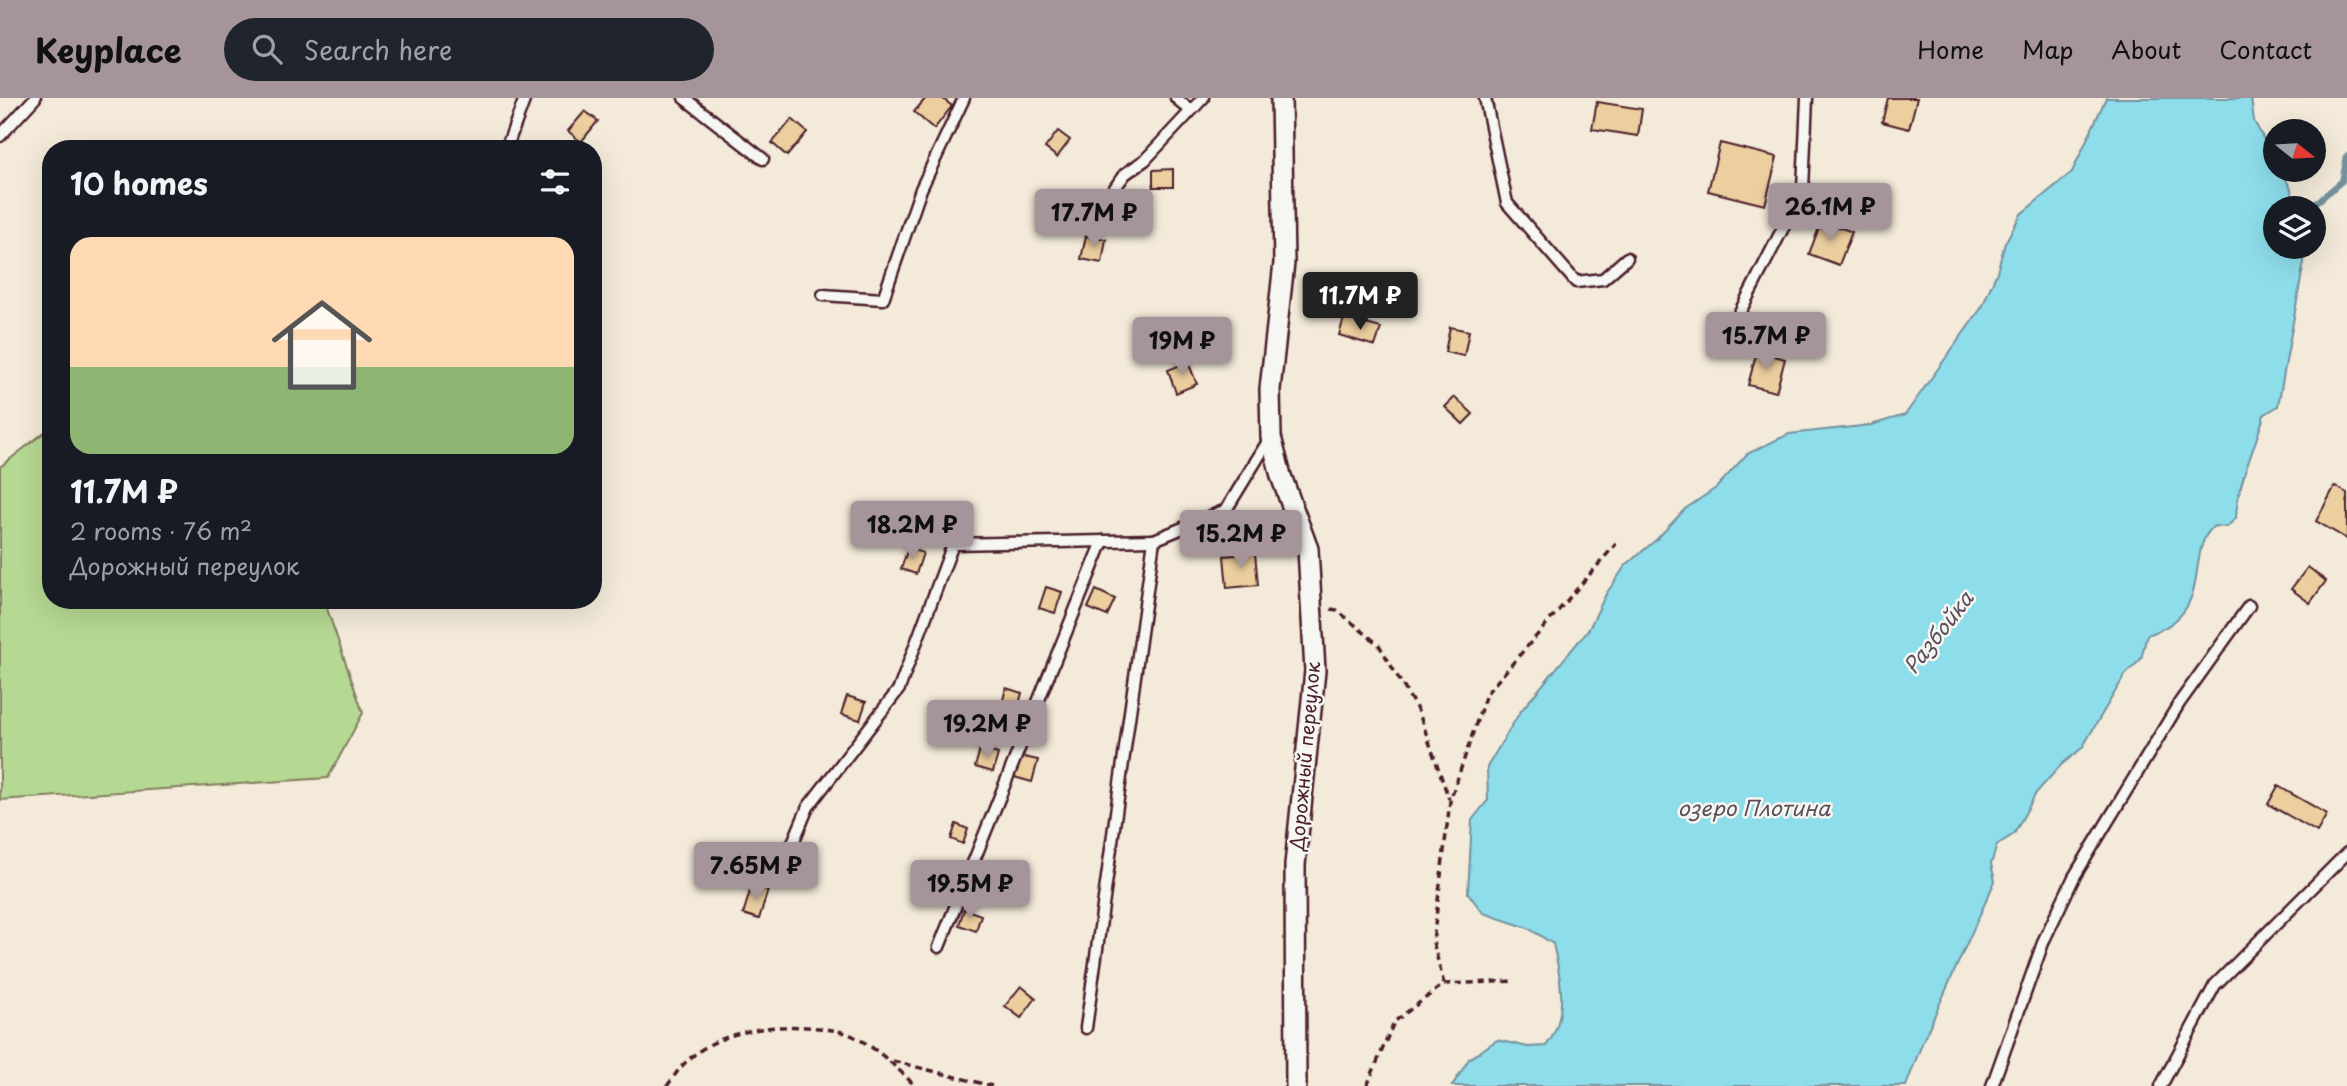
<!DOCTYPE html>
<meta charset="utf-8">
<style>
body{margin:0;font-family:"Playpen Sans",sans-serif;background:#20242c;color:#f1f3f6;height:100vh;display:flex;flex-direction:column;font-size:26px;white-space:nowrap}
*{box-sizing:border-box;margin:0}
p{font-size:23px;color:#9ea1a6}
.icon{flex:none;width:38px;height:38px;fill:none;stroke:currentColor;stroke-width:2;stroke-linecap:round;stroke-linejoin:round}
.map{position:relative;flex:1;overflow:hidden}
.side{position:absolute;left:42px;top:42px;width:560px;height:469px;display:flex;flex-direction:column;background:#171b24;border-radius:28px;box-shadow:0 7px 28px #0002}
.side>*{flex:none}
.needle{width:46px;rotate:108deg}
.tools{position:absolute;left:2263px;top:21px;display:grid;gap:14px}
.tools a{display:grid;place-items:center;width:63px;height:63px;border-radius:50%;background:#171b24;box-shadow:0 7px 28px #0002;font-size:35px}
.price{position:absolute;translate:-50% -60px;padding:0 16px;border-radius:7px;background:#a6949b;color:#111;font-size:23px;line-height:46px;filter:drop-shadow(0 2px 4px #0008)}
.price::after{content:'';position:absolute;left:50%;top:42px;width:21px;height:16px;margin-left:-10px;background:inherit;clip-path:polygon(0 0,100% 0,50% 100%)}
.price.on{background:#222;color:#fff}
ul{padding:0;list-style:none}
li{display:grid;align-content:center;gap:14px;height:371px;padding:0 28px}
li+li{border-top:2px solid #363941}
li span{display:grid;place-items:center;height:217px;border-radius:21px;color:#555}
li>.icon{margin-inline-start:auto}
span .icon{width:126px;height:126px;fill:#fffc;stroke-width:1}
li b{font-size:30px}
h2{display:flex;justify-content:space-between;align-items:center;height:84px;padding:0 28px;font-size:30px}
header{display:flex;align-items:center;gap:42px;box-sizing:border-box;height:98px;padding:0 35px;background:#a6949b;color:#111}
header strong{font-size:33px}
nav{display:flex;gap:38px;margin-inline-start:auto;font-size:24px}
.search{width:490px;height:63px;background:#20242c;display:flex;align-items:center;gap:18px;box-sizing:border-box;padding:0 24px;border-radius:38px;color:#9ea1a6;font-size:26px}
.map>svg:first-child{display:block}
.green{fill:#b5d892;stroke:#807c5e;stroke-width:2}
.water{fill:#8eddeb;stroke:#73919e;stroke-width:2}
.lines{fill:none;stroke-linecap:round;stroke-linejoin:round}
.stream{stroke:#73919e;stroke-width:6}
.building{fill:#eccf9f;stroke:#4a1f2b;stroke-width:2}
.lane-casing{stroke:#4a1f2b;stroke-width:15}
.street-casing{stroke:#4a1f2b;stroke-width:24}
.path{stroke:#4a1f2b;stroke-width:3.5;stroke-dasharray:7 5;stroke-linecap:butt}
.lane{stroke:#f6f6f2;stroke-width:10}
.street{stroke:#f6f6f2;stroke-width:19}
.labels{text-anchor:middle;stroke-width:5;stroke-linejoin:round;paint-order:stroke}
.street-label{font-size:19px;fill:#4a1f2b;stroke:#f6f6f2}
.water-label{font-size:21px;font-style:italic;fill:#5b4e5b;stroke:#f6f6f2}
</style>
<header>
<strong>Keyplace</strong>
<div class="search"><svg class="icon" aria-label="search" viewBox="0 0 24 24"><circle cx="10" cy="10" r="6"/><path d="M15 15l6 6"/></svg>Search here</div>
<nav><a>Home</a><a>Map</a><a>About</a><a>Contact</a></nav>
</header>
<div class="map">
<svg width="2347" height="988" viewBox="0 0 2347 988">
<rect width="100%" height="100%" fill="#f3ead9"/>
<filter id="ink" filterUnits="userSpaceOnUse"><feTurbulence type="fractalNoise" baseFrequency=".0143" numOctaves="2"/><feDisplacementMap in="SourceGraphic" scale="14" xChannelSelector="R" yChannelSelector="G"/><feConvolveMatrix kernelMatrix="1 2 1 2 8 2 1 2 1" color-interpolation-filters="sRGB"/></filter>
<g filter="url(#ink)">
<!-- green -->
<path class="green" d="M51 329V502H324L363 615 328 680 0 702V369Z"/>
<!-- water -->
<path class="water" d="M2106 0H2251L2254 23 2275 62V72H2281L2291 91 2295 110H2275V149H2303L2305 158 2278 308 2264 317C2255 351 2237 385 2236 420L2227 429 2214 428C2183 454 2217 516 2147 537L2141 561 2125 577 2082 650 2061 667 2036 695 2014 736 1997 747 1991 766 1995 783 1923 943 1906 988H1452L1469 961 1497 942 1528 949 1546 948C1569 920 1561 879 1553 846L1528 830 1483 815 1468 795 1472 722 1488 702 1487 669 1520 614 1589 531 1606 496 1626 467 1657 441 1685 411 1716 390 1747 356 1789 336 1871 327 1905 317 1982 209 1997 174 2005 145 2021 116 2072 74Z"/>
<g class="lines">
<!-- stream -->
<path class="stream" d="M2310 110 2342 83 2347 58"/>
</g>
<!-- building -->
<g class="building">
<path d="M926 0H942L952 8 934 31 914 14Z"/>
<path d="M1888 0H1917L1909 31 1882 24Z"/>
<path d="M1597 4 1642 11 1638 38 1592 31Z"/>
<path d="M585 13 598 23 581 44 568 33Z"/>
<path d="M792 21 807 34 787 58 772 45Z"/>
<path d="M1058 33 1070 42 1057 59 1045 50Z"/>
<path d="M1720 45 1777 59 1765 107 1708 93Z"/>
<path d="M1173 71V89H1153V72Z"/>
<path d="M1822 122 1852 134 1839 167 1809 156Z"/>
<path d="M1086 138 1106 141 1102 165 1081 161Z"/>
<path d="M1344 220 1381 230 1375 248 1339 237Z"/>
<path d="M1450 229 1469 233 1464 258 1445 254Z"/>
<path d="M1757 253 1785 261 1776 294 1748 287Z"/>
<path d="M1188 264 1197 286 1176 295 1168 272Z"/>
<path d="M1455 299 1473 316 1463 326 1445 309Z"/>
<path d="M2335 388 2347 395V441L2316 423Z"/>
<path d="M908 450 923 455 916 476 901 471Z"/>
<path d="M1255 455 1258 487 1227 490 1224 458Z"/>
<path d="M2308 469 2326 483 2310 505 2291 491Z"/>
<path d="M1046 489 1062 494 1055 515 1039 510Z"/>
<path d="M1096 492 1115 501 1107 518 1088 510Z"/>
<path d="M1006 590 1022 595 1018 610 1002 606Z"/>
<path d="M847 598 866 604 860 622 841 616Z"/>
<path d="M980 651 998 656 993 674 975 669Z"/>
<path d="M1019 658 1038 662 1032 684 1014 679Z"/>
<path d="M2278 688 2327 716 2317 734 2268 706Z"/>
<path d="M956 726 968 731 963 746 951 741Z"/>
<path d="M752 787 768 792 759 821 743 816Z"/>
<path d="M964 811 981 817 976 833 959 827Z"/>
<path d="M1021 888 1036 900 1021 920 1005 908Z"/>
</g>
<g class="lines">
<!-- lane casing -->
<g class="lane-casing">
<g id="lane">
<path d="M684 0 763 61"/>
<path d="M1176 0 1190 12"/>
<path d="M1485 0 1507 105 1576 184 1603 181 1627 160"/>
<path d="M0 38 35 0"/>
<path d="M506 51 525 0"/>
<path d="M1099 112 1125 76 1145 62 1203 0"/>
<path d="M823 197 883 201 921 91 964 0"/>
<path d="M1723 247 1803 91 1807 0"/>
<path d="M776 785 808 709 899 591 953 446 1154 442"/>
<path d="M939 849 1103 443"/>
<path d="M1086 930 1154 442 1226 412 1270 340"/>
<path d="M1992 988 2044 842 2074 779 2180 604 2249 508"/>
<path d="M2161 988 2215 887 2347 755"/>
</g>
</g>
<!-- street casing -->
<g class="street-casing">
<path id="street" d="M1281 0 1284 165 1270 291 1271 339 1281 378 1308 451 1315 573 1295 767 1296 988"/>
</g>
<!-- path -->
<g class="path">
<path d="M1331 511 1337 512 1379 547 1419 615 1449 701"/>
<path d="M1444 886 1433 844 1450 703 1486 596 1616 446"/>
<path d="M893 963 992 988"/>
<path d="M667 988C673 980 679 970 687 963 724 927 794 923 842 934 866 940 898 970 915 988"/>
<path d="M1367 988 1394 924 1444 886 1515 883"/>
</g>
<!-- lane -->
<use href="#lane" class="lane"/>
<!-- street -->
<use href="#street" class="street"/>
</g>
</g>
<g class="labels">
<!-- street labels -->
<g class="street-label">
<text transform="translate(1305 658) rotate(-85)" y="7">Дорожный переулок</text>
</g>
<!-- water labels -->
<g class="water-label">
<text transform="translate(1939 535) rotate(-52)" y="7">Разбойка</text>
<text x="1754" y="718">озеро Плотина</text>
</g>
</g>
</svg>
<div class="tools">
<a><svg class="needle" viewBox="-14 -14 28 28"><path d="M0-13l5 13h-10z" fill="#e53935"/><path d="M0 13l5-13h-10z" fill="#9ea1a6"/></svg></a>
<a><svg class="icon" aria-label="layers" viewBox="0 0 24 24"><path d="M12 4l9 5-9 5-9-5zM3 14l9 5 9-5"/></svg></a>
</div>
<b class="price" style="left:1830px;top:145px">26.1M ₽</b>
<b class="price" style="left:1094px;top:151px">17.7M ₽</b>
<b class="price on" style="left:1360px;top:234px">11.7M ₽</b>
<b class="price" style="left:1766px;top:274px">15.7M ₽</b>
<b class="price" style="left:1182px;top:279px">19M ₽</b>
<b class="price" style="left:912px;top:463px">18.2M ₽</b>
<b class="price" style="left:1241px;top:472px">15.2M ₽</b>
<b class="price" style="left:987px;top:662px">19.2M ₽</b>
<b class="price" style="left:756px;top:804px">7.65M ₽</b>
<b class="price" style="left:970px;top:822px">19.5M ₽</b>
<section class="side">
<h2>10 homes<svg class="icon" aria-label="filters" viewBox="0 0 24 24"><path d="M4 7h16M4 17h16"/><circle cx="9" cy="7" r="2"/><circle cx="15" cy="17" r="2"/></svg></h2>
<ul>
<li><span style="background:linear-gradient(#ffd9b3 60%,#8fb573 0)"><svg class="icon" aria-label="home" viewBox="0 0 24 24"><path d="M3 11l9-7 9 7M6 9v11h12V9"/></svg></span><div><b>11.7M ₽</b><p>2 rooms · 76 m²</p><p>Дорожный переулок</p></div></li>
</ul>
</section>
</div>
